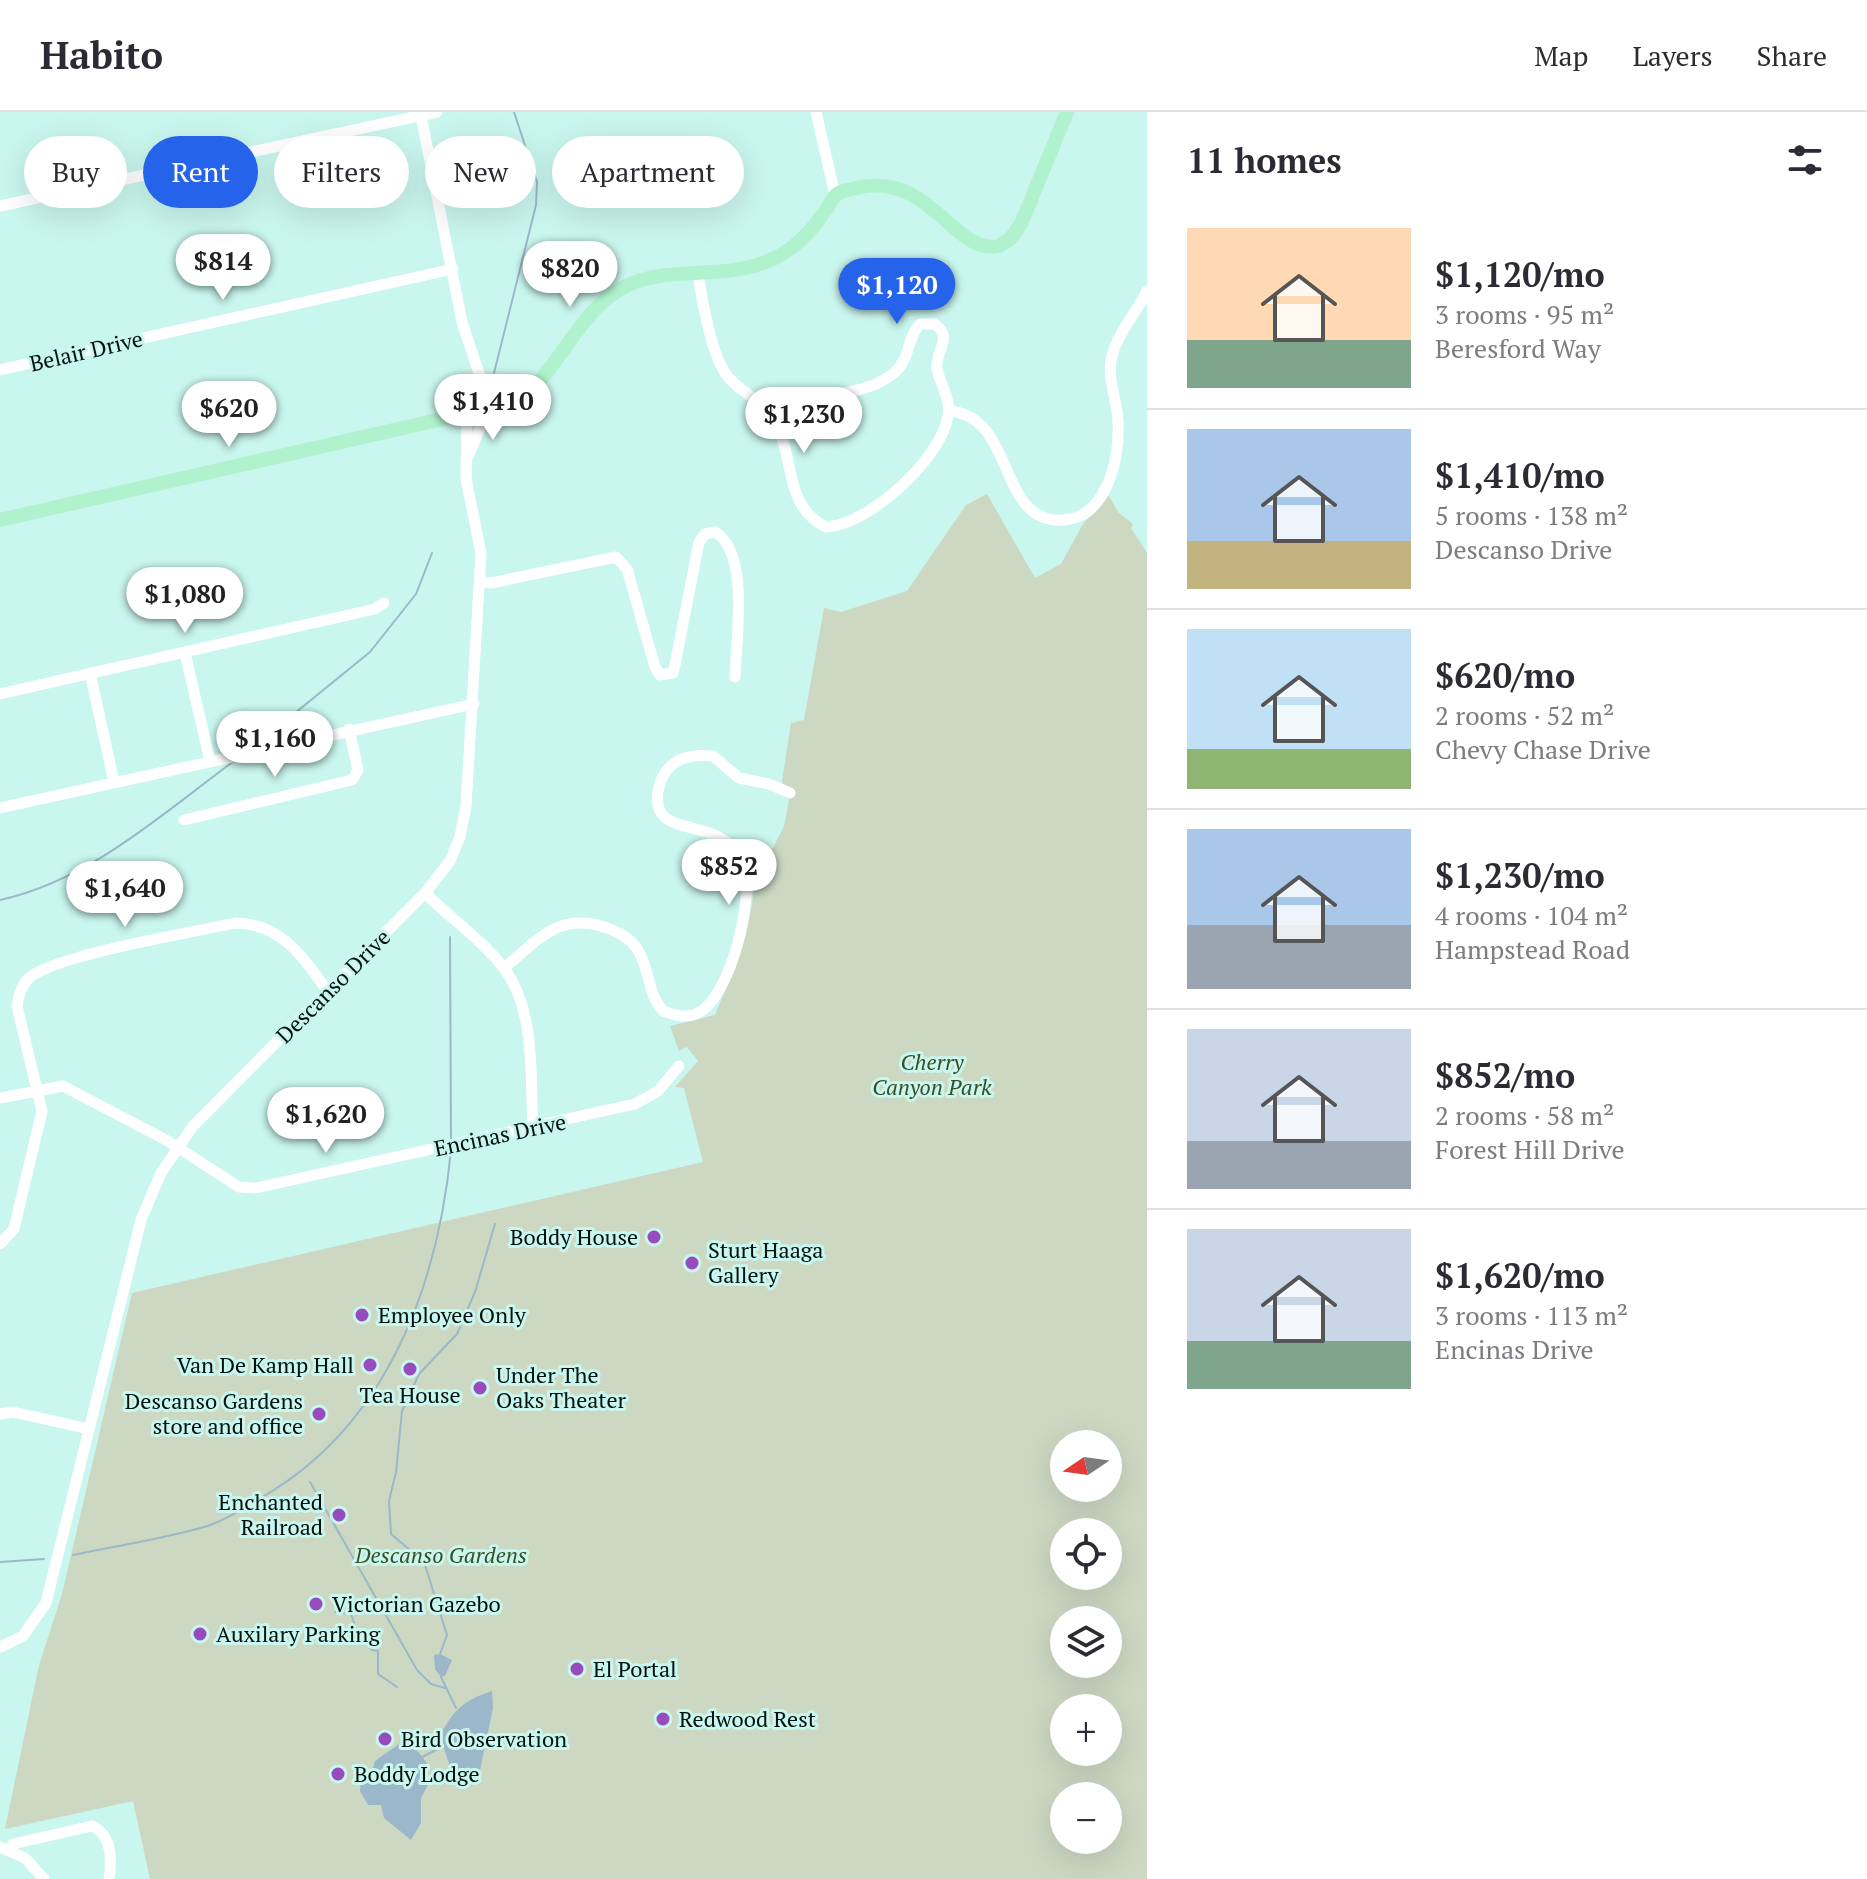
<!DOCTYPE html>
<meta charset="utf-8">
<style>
body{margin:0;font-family:"PT Serif",serif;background:#f7f7f7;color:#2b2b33;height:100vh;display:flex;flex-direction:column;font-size:30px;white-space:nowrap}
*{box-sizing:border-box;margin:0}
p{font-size:26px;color:#7c7c81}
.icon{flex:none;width:44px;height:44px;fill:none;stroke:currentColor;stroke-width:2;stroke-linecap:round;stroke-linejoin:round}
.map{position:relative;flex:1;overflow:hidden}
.side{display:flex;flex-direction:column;background:#fff;width:720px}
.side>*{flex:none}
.hud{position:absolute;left:24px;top:24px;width:760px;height:72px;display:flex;gap:16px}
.needle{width:52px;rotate:257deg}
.buttons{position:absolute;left:1050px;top:1318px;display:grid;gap:16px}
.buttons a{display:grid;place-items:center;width:72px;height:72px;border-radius:50%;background:#fff;box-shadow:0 8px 32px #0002;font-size:40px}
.price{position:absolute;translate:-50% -68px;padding:0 18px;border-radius:28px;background:#fff;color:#222;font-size:26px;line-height:52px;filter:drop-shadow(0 2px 4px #0008)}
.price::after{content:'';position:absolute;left:50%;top:48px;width:24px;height:18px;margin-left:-12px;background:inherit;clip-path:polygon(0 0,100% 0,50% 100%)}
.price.selected{background:#2563eb;color:#fff}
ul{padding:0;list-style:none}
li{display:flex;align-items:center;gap:24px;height:200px;padding:0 40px}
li+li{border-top:2px solid #e1e1e2}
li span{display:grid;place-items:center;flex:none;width:224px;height:160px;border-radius:0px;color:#555}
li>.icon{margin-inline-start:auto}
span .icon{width:96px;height:96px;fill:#fffc;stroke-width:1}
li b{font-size:34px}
h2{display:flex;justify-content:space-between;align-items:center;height:96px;padding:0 40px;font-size:34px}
.chip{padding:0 28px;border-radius:36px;background:#fff;box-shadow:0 8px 32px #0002;font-size:28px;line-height:72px}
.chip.selected{background:#2563eb;color:#fff}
header{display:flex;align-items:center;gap:48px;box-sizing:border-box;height:112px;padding:0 40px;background:#fff;border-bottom:2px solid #e1e1e2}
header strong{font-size:38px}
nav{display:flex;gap:44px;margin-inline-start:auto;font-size:28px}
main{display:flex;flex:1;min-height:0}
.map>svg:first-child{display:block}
.green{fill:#ccd8c2;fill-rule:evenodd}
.water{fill:#9bb8cb}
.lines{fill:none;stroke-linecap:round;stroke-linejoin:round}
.stream{stroke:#9bb8cb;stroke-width:2}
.minor{stroke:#fff;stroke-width:11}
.major{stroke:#b0f2cd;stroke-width:14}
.poi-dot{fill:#984bbc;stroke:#c9f6ee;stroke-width:3}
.labels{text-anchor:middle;stroke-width:6;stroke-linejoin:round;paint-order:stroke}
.street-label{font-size:22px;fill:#03120f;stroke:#c9f6ee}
.park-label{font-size:22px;font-style:italic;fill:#394f24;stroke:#c9f6ee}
.poi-label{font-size:22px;fill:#03120f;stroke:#c9f6ee;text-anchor:start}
</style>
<header>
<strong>Habito</strong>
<nav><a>Map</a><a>Layers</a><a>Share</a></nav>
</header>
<main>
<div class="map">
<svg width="1147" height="1767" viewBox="0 0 1147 1767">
<rect width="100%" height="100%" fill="#c9f6ee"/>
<!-- green -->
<path class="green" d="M987 382 1035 466 1061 452 1083 412 1109 384 1118 400 1133 412 1131 416 1147 441V1767H150L133 1689 5 1717 39 1553 62 1482 132 1181 703 1050 684 976 675 975 698 949 687 935 679 939 670 914 715 903C736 852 757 804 755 748L773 736 784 714 789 688 782 669 791 611 804 608 824 496 841 500 907 479 966 393ZM1064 1332H1108V1376H1064ZM1064 1420H1108V1464H1064ZM1064 1508H1108V1552H1064ZM1064 1596H1108V1640H1064ZM1064 1684H1108V1728H1064Z"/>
<!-- water -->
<g class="water">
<path d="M440 1542 452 1548 445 1564 441 1565 435 1557 434 1543Z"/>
<path d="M492 1579 493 1596 479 1663 470 1666 450 1655 440 1624C453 1598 464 1588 492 1579Z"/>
<path d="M402 1630 412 1632 427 1651 428 1673 421 1686V1711L411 1728 384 1706 381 1693H368L360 1679 361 1667 371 1662 375 1649Z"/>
</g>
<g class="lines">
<!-- stream -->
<g class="stream">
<path d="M494 261 536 93 537 70 514 0"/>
<path d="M252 636 370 540 416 482 432 441"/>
<path d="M0 788C89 769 162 702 234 649"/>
<path d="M450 825 451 1028"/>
<path d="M310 1370 417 1558 431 1572 445 1576"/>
<path d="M73 1443C116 1434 162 1427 204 1415 225 1409 246 1395 264 1384 387 1312 438 1174 451 1038"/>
<path d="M0 1450 44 1447"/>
<path d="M335 1500 351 1502 358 1522 372 1538 378 1539V1562L397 1575"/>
<path d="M440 1542 447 1523 424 1450 391 1422 389 1389 396 1360 402 1299 419 1262 457 1222 475 1180 495 1112"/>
<path d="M441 1565 456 1596"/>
<path d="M422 1645 442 1635"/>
</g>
<!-- minor -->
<g class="minor">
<path d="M816 0 835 83"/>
<path d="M421 4 462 210 491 298"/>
<path d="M0 94 437 0"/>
<path d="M698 160C701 185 712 248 729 266 744 283 767 291 777 313 795 350 784 394 826 415 869 413 941 347 948 304 951 285 940 274 937 256 935 238 954 227 935 212H920C906 227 911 247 894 261 858 290 808 277 771 302"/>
<path d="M0 258 453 157"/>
<path d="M949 299C1017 304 996 413 1064 408 1107 405 1120 346 1118 311 1118 289 1106 266 1112 244 1118 221 1136 201 1147 179"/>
<path d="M468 345 487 299"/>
<path d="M480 470 491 471 616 445 627 457 655 555 660 563 673 561 675 553 699 430 705 422 715 420C750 440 736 529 735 565"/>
<path d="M185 541 210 649"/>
<path d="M90 561 114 670"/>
<path d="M0 582 375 497 384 491"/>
<path d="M0 696 474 592"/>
<path d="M184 708 352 668 358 658 349 617"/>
<path d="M425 781C450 806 485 830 506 859 536 902 530 966 533 1017"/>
<path d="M504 856C538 828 559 799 607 816 621 821 634 828 640 842 650 862 648 882 663 899 674 903 687 907 698 901 731 885 757 780 742 749 719 700 650 731 658 679 660 669 664 659 672 653 683 643 699 643 713 644L739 666 769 672 790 681"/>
<path d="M0 986 63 974 166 1028 239 1075 256 1076 635 992 658 979 679 954"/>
<path d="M0 1132 14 1117 42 999 17 894C19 883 21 874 29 866 55 843 194 820 235 811 281 811 303 845 328 880"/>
<path d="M0 1302 13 1300 89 1317"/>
<path d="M0 1535 23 1524 46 1491 141 1108 161 1061 193 1014 425 781 450 749 460 725 466 694 481 441 466 367 467 303"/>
<path d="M0 1735 25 1746 44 1767"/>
<path d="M10 1737 13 1732 92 1714C112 1723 112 1748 109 1767"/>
</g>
<!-- major -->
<path class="major" d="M0 408 512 291C549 274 573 211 610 184 657 148 717 171 768 149 791 140 809 122 823 102 827 97 832 86 837 82 842 78 854 77 860 75 933 62 953 143 999 134L1010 127 1021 112 1067 0"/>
</g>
<!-- markers -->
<g class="poi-dot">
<circle cx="654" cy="1125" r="8"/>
<circle cx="692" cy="1151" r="8"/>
<circle cx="362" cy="1203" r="8"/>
<circle cx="370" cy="1253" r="8"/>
<circle cx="410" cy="1257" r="8"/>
<circle cx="480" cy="1276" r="8"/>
<circle cx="319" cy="1302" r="8"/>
<circle cx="339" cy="1403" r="8"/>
<circle cx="316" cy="1492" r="8"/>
<circle cx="200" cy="1522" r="8"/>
<circle cx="577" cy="1557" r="8"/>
<circle cx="663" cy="1607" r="8"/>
<circle cx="385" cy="1627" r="8"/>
<circle cx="338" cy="1662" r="8"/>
</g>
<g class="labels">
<!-- street labels -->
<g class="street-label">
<text transform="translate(86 239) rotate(-13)" y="8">Belair Drive</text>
<text transform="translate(333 874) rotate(-45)" y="8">Descanso Drive</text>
<text transform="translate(500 1023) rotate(-12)" y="8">Encinas Drive</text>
</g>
<!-- park labels -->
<g class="park-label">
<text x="932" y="958">Cherry<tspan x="932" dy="25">Canyon Park</tspan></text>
<text x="441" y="1451">Descanso Gardens</text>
</g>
<!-- poi labels -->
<g class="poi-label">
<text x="638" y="1133" text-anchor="end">Boddy House</text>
<text x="708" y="1146">Sturt Haaga<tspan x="708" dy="25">Gallery</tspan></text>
<text x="378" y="1211">Employee Only</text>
<text x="354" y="1261" text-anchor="end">Van De Kamp Hall</text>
<text x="496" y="1271">Under The<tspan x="496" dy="25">Oaks Theater</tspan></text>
<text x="410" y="1291" text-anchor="middle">Tea House</text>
<text x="303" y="1297" text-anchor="end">Descanso Gardens<tspan x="303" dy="25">store and office</tspan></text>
<text x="323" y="1398" text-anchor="end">Enchanted<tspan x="323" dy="25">Railroad</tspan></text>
<text x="332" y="1500">Victorian Gazebo</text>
<text x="216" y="1530">Auxilary Parking</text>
<text x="593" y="1565">El Portal</text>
<text x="679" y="1615">Redwood Rest</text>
<text x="401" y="1635">Bird Observation</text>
<text x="354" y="1670">Boddy Lodge</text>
</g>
</g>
</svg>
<div class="buttons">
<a><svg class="needle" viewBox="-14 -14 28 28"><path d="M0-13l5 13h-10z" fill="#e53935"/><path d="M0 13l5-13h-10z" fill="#7c7c81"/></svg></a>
<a><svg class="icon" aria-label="locate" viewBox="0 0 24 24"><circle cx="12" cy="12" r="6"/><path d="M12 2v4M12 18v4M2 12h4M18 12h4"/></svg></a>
<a><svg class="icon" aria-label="layers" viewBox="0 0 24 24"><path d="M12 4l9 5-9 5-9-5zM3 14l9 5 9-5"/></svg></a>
<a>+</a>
<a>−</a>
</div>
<b class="price" style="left:223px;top:190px">$814</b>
<b class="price" style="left:570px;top:197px">$820</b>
<b class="price selected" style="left:897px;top:214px">$1,120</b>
<b class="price" style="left:493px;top:330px">$1,410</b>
<b class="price" style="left:229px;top:337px">$620</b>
<b class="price" style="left:804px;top:343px">$1,230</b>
<b class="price" style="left:185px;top:523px">$1,080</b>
<b class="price" style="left:275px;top:667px">$1,160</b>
<b class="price" style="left:729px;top:795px">$852</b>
<b class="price" style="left:125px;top:817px">$1,640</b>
<b class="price" style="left:326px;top:1043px">$1,620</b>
<div class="hud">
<a class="chip">Buy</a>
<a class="chip selected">Rent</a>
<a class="chip">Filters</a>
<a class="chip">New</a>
<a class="chip">Apartment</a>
</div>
</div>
<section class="side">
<h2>11 homes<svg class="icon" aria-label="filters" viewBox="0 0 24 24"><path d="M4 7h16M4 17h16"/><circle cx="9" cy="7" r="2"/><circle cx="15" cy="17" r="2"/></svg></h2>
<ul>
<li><span style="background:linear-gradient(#ffd9b3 70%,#7fa58c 0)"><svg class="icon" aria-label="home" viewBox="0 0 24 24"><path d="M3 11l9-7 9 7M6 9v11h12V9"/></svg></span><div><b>$1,120/mo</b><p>3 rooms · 95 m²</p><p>Beresford Way</p></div></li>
<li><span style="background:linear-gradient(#a9c7e8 70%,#c2b280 0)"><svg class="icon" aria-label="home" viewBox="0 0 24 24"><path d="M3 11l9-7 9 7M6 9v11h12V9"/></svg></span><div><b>$1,410/mo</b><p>5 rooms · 138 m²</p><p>Descanso Drive</p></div></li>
<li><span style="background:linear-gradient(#bfe0f5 75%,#8fb573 0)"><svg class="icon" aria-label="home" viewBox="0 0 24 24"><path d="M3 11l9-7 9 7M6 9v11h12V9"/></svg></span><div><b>$620/mo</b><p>2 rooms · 52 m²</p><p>Chevy Chase Drive</p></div></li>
<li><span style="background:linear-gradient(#a9c7e8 60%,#9aa5b1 0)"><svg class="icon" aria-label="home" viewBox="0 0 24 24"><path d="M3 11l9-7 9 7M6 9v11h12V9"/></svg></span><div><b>$1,230/mo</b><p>4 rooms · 104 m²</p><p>Hampstead Road</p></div></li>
<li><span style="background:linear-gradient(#c9d6e8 70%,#9aa5b1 0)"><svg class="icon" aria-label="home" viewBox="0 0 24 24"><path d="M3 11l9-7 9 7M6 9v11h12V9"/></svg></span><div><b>$852/mo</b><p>2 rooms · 58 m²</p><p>Forest Hill Drive</p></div></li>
<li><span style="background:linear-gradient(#c9d6e8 70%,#7fa58c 0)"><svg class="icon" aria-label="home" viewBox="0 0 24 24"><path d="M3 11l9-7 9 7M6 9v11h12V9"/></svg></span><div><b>$1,620/mo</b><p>3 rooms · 113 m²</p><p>Encinas Drive</p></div></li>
</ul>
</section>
</main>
